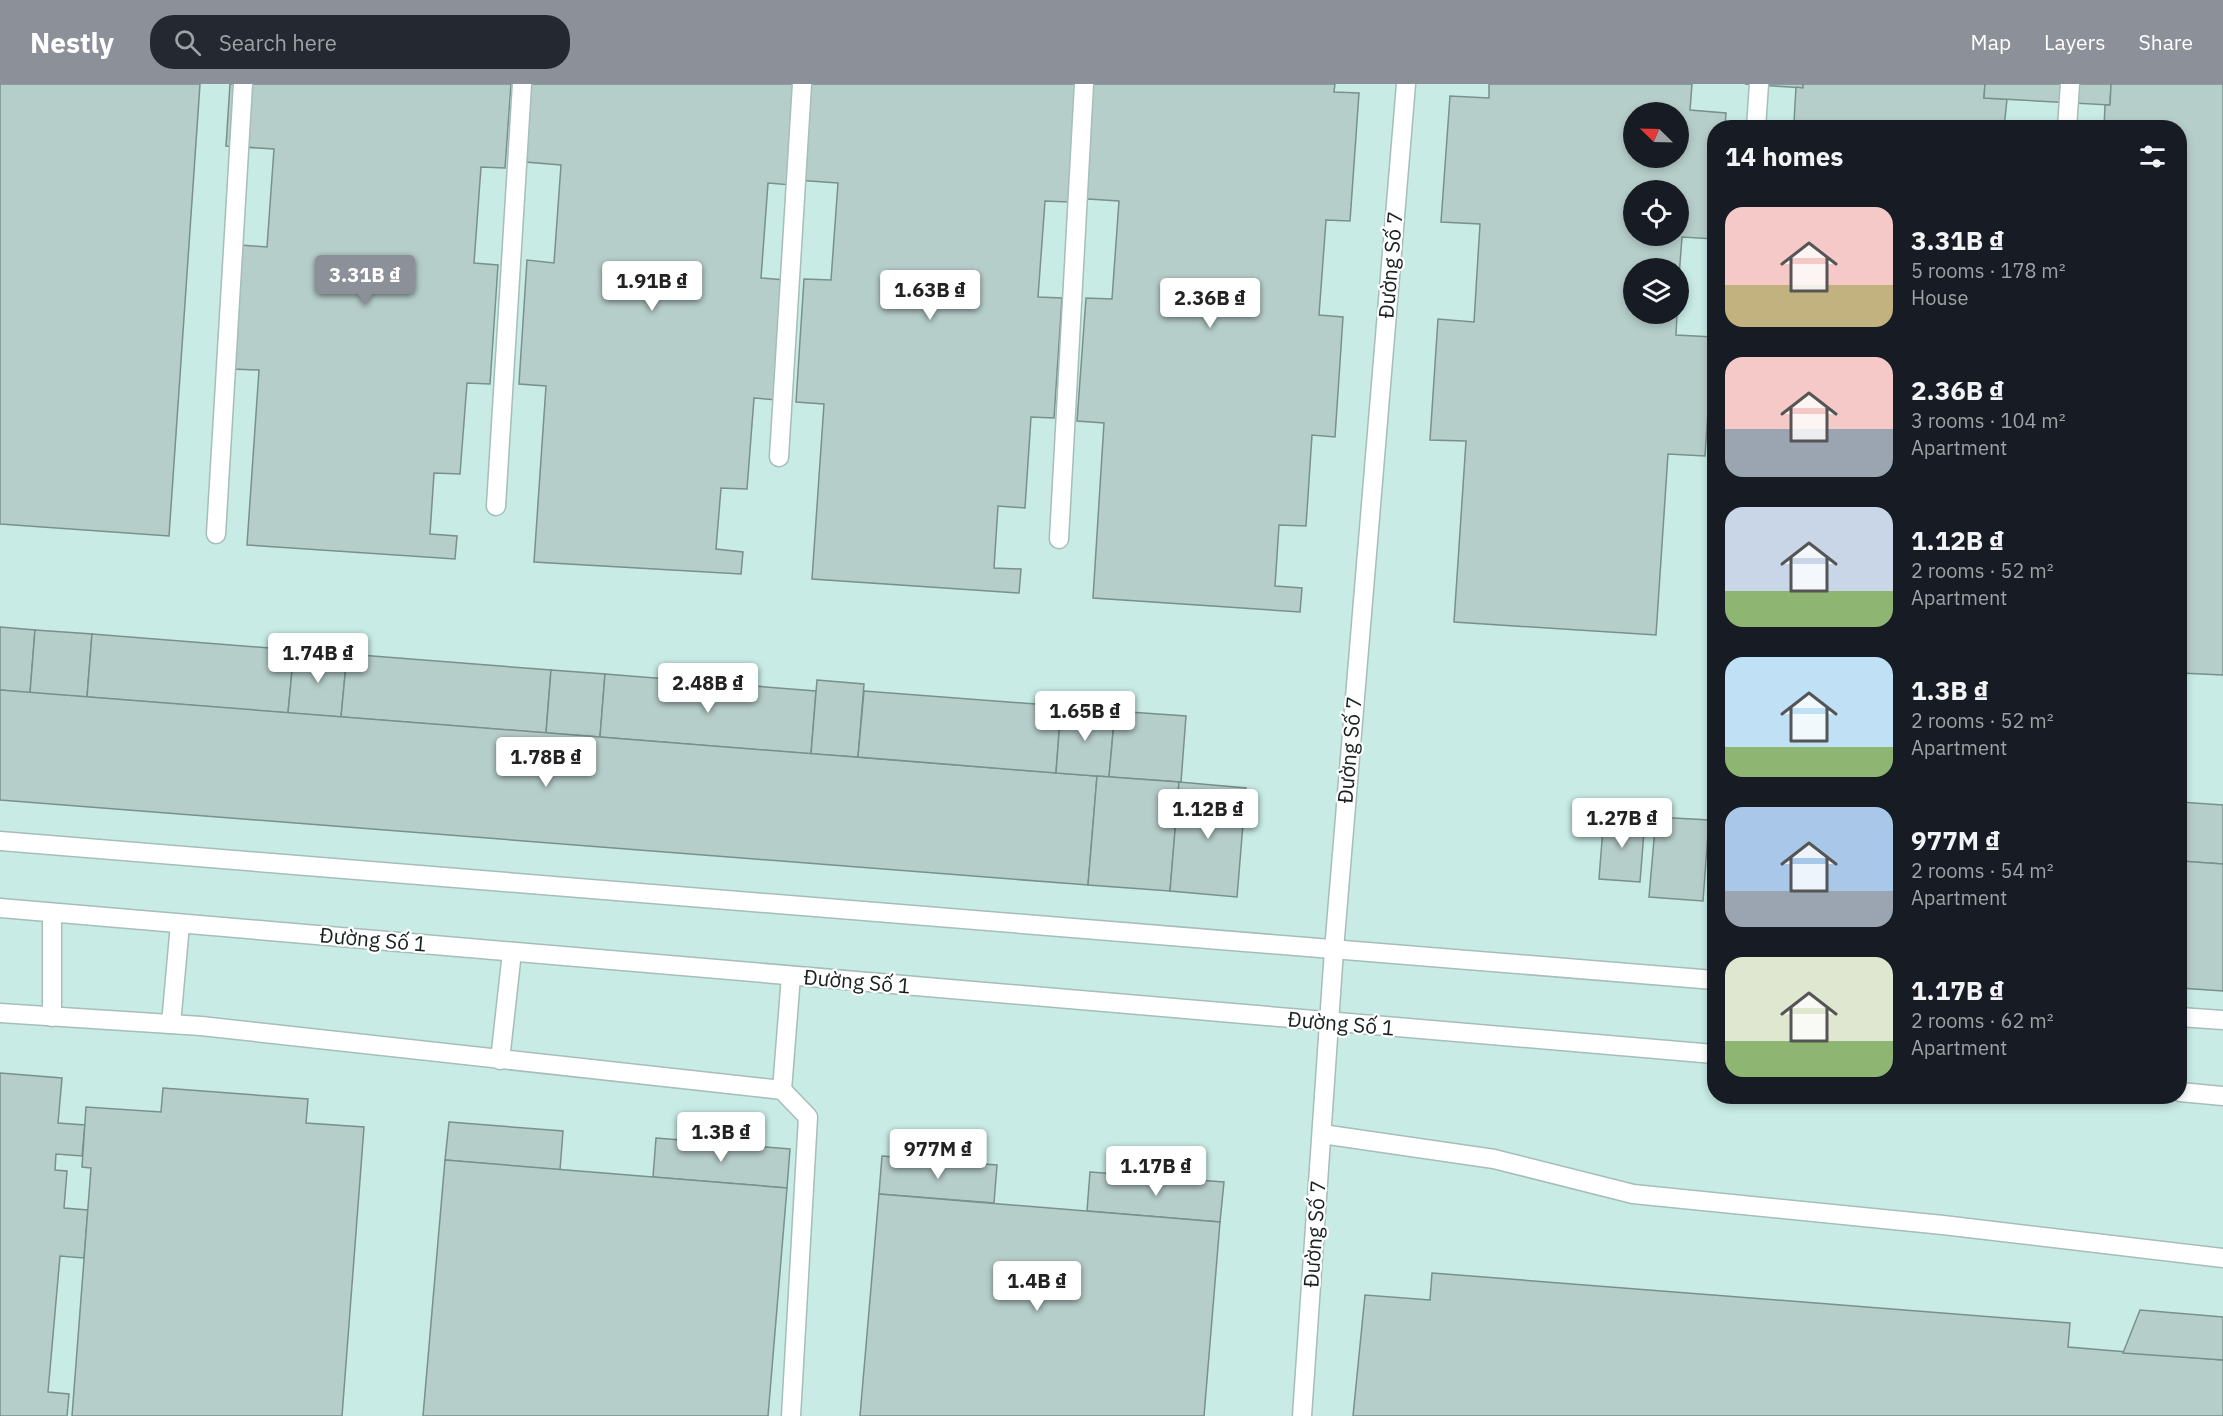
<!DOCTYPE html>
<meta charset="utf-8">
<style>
body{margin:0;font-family:"IBM Plex Sans",sans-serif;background:#242831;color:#f1f3f6;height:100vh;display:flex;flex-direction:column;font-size:22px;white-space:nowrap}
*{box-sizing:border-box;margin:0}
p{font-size:20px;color:#9ea1a6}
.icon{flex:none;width:33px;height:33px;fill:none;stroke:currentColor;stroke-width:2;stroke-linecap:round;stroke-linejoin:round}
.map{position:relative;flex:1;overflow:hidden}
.side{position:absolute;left:1707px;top:36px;width:480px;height:984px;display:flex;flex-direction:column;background:#171b24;border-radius:24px;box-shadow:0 3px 9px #0003}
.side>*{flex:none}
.needle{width:39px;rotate:293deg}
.buttons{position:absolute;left:1623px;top:18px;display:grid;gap:12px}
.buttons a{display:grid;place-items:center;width:66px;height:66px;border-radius:50%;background:#171b24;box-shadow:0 3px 9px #0003;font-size:30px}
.price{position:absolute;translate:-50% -51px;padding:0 14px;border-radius:6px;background:#fff;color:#222;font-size:20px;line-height:39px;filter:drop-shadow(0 2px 3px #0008)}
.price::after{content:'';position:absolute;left:50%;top:36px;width:18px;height:14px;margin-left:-9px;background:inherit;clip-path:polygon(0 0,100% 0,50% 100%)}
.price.active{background:#8c9099;color:#fff}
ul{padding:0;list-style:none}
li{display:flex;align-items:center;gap:18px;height:150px;padding:0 18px}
li span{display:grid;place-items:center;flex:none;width:168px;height:120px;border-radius:18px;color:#555}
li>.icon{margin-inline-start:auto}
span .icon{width:72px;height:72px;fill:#fffc;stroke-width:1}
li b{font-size:26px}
h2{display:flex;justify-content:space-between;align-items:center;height:72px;padding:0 18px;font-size:26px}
header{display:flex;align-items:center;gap:36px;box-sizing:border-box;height:84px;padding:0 30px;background:#8c9099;color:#fff}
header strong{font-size:28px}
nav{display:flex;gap:33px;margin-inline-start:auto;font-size:21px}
.search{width:420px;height:54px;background:#242831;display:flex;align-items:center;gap:15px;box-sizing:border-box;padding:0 21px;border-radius:24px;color:#9ea1a6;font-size:22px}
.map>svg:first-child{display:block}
.built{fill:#c8ebe5;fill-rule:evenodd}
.building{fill:#b6ceca;stroke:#79908c;stroke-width:1.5;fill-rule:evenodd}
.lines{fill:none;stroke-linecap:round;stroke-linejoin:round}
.lane-casing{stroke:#a6bdb9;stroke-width:21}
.lane{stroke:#fff;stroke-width:18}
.labels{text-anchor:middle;stroke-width:4.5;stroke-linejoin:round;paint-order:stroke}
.street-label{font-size:21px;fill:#17201f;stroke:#fff}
</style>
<header>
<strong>Nestly</strong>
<div class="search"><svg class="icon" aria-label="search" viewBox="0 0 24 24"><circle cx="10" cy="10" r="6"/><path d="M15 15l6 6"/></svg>Search here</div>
<nav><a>Map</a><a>Layers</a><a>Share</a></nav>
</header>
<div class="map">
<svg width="2223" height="1332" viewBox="0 0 2223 1332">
<rect width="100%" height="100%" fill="#ddf6f1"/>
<!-- built -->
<path class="built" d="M0 0H2223V1332H0ZM1634 28H1678V74H1634ZM1714 44H2180V1012H1714ZM1634 106H1678V152H1634ZM1634 184H1678V230H1634Z"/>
<!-- building -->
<g class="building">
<path d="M0 0H200L169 452 0 440Z"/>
<path d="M230 0H511L505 84 481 83 474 179 498 181 490 300 467 299 460 390 434 389 430 450 457 452 455 475 247 461 259 286 232 285 241 161 267 163 274 65 226 62Z"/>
<path d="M518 0H799L792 101 768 99 761 194 785 196 777 316 754 314 747 405 721 404 716 465 743 468 741 490 534 478 546 302 519 300 527 176 554 179 561 81 513 77Z"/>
<path d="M803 0H1077L1069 118 1045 117 1038 213 1062 214 1054 334 1031 333 1025 424 998 422 994 484 1021 485 1019 509 812 495 824 320 796 318 804 195 831 196 838 99 796 96Z"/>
<path d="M1079 0H1335L1334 8 1359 9 1350 137 1326 136 1319 231 1343 233 1335 353 1312 351 1306 442 1279 441 1275 502 1302 504 1300 528 1093 514 1104 339 1077 337 1086 214 1112 215 1119 117 1072 114Z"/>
<path d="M1489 0H1692L1690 26 1726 29 1725 44H1714V155L1682 153 1678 206V184H1634V230H1677L1676 251 1713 253 1705 372 1668 370 1656 551 1454 538 1466 357 1430 356 1438 235 1474 238 1480 140 1441 138 1450 12 1489 14ZM1634 28H1678V74H1634ZM1634 106H1678V152H1634Z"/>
<path d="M1745 0H1803V4Z"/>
<path d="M1803 0H1985L1984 14 2007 15 2004 44H1748L1749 36 1794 38 1796 3 1803 4Z"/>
<path d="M1985 0H2111L2110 21 1984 14Z"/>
<path d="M2111 0H2223V591L2180 589V44H2104L2105 21H2110Z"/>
<path d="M0 543 35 546 30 609 0 606Z"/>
<path d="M35 546 92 550 87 613 30 609Z"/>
<path d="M92 550 294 566 288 629 87 613Z"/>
<path d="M294 566 347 570 341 633 288 629Z"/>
<path d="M347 570 551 586 546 649 341 633Z"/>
<path d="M551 586 605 590 600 653 546 649Z"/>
<path d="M605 590 816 607 811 670 600 653Z"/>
<path d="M817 596 864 600 858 673 811 670Z"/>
<path d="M0 606 1097 692 1088 801 0 716Z"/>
<path d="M864 607 1061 622 1056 689 858 673Z"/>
<path d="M1061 622 1115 627 1109 693 1056 689Z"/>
<path d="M1115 627 1186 632 1181 698 1109 693Z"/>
<path d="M1097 692 1179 698 1170 807 1088 801Z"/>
<path d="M1179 698 1246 704 1237 813 1170 807Z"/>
<path d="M2180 718 2223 721V780L2180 777Z"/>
<path d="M1604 731 1645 735 1640 798 1599 795Z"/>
<path d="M1656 733 1709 736 1703 817 1649 813Z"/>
<path d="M2180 777 2223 780V907L2180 904Z"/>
<path d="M0 989 62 994 58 1039 85 1041 82 1072 56 1070 55 1086 67 1087 64 1124 88 1126 84 1174 60 1172 48 1308 69 1310 67 1332H0Z"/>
<path d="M163 1004 308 1015 306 1039 364 1043 342 1332H72L91 1084 82 1083 86 1023 161 1028Z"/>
<path d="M449 1038 563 1047 560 1086 445 1076Z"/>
<path d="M656 1054 790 1065 787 1104 653 1093Z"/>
<path d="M882 1072 997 1081 994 1119 879 1110Z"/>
<path d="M445 1076 787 1104 768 1332H423Z"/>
<path d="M1090 1088 1224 1098 1220 1138 1087 1127Z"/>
<path d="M879 1110 1220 1138 1204 1332H860Z"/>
<path d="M1432 1189 2070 1239 2068 1263 2223 1276V1332H1353L1365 1211 1430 1216Z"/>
<path d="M2140 1226 2223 1233V1276L2123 1269Z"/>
</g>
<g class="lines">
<!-- lane casing -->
<g class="lane-casing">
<g id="lane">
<path d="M1756 44 1759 0"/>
<path d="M2067 44 2070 0"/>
<path d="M779 373 802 0"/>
<path d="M496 422 522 0"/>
<path d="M216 450 243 0"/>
<path d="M1059 455 1084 0"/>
<path d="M0 757 1714 896"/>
<path d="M0 824 1714 970"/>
<path d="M0 929 201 942 782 1006 808 1033 791 1332"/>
<path d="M52 933V829"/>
<path d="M2180 933 2223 936"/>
<path d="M171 940 180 840"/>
<path d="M500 976 512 868"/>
<path d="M782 1006 791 892"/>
<path d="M2180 1008 2223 1012"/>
<path d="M1322 1050 1494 1075 1633 1110 1943 1141 2223 1174"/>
<path d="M1302 1332 1334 866 1406 0"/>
</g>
</g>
<!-- lane -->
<use href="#lane" class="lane"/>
</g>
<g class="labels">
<!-- street labels -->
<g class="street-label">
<text transform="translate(1391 181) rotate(-85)" y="7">Đường Số 7</text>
<text transform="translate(1350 666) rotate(-85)" y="7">Đường Số 7</text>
<text transform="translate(373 856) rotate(5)" y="7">Đường Số 1</text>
<text transform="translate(857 898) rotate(5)" y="7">Đường Số 1</text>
<text transform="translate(1341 940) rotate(5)" y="7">Đường Số 1</text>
<text transform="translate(1315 1150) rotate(-86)" y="7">Đường Số 7</text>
</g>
</g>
</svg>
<div class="buttons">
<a><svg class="needle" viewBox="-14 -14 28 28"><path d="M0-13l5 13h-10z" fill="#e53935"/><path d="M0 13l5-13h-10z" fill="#9ea1a6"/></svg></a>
<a><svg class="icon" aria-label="locate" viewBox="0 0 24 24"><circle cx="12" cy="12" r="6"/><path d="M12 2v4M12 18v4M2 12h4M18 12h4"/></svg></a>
<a><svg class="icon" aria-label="layers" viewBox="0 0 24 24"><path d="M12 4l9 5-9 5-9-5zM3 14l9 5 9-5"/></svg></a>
</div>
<b class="price active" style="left:365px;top:222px">3.31B ₫</b>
<b class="price" style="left:652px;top:228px">1.91B ₫</b>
<b class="price" style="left:930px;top:237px">1.63B ₫</b>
<b class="price" style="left:1210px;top:245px">2.36B ₫</b>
<b class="price" style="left:318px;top:600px">1.74B ₫</b>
<b class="price" style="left:708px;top:630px">2.48B ₫</b>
<b class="price" style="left:1085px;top:658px">1.65B ₫</b>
<b class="price" style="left:546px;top:704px">1.78B ₫</b>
<b class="price" style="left:1208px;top:756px">1.12B ₫</b>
<b class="price" style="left:1622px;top:765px">1.27B ₫</b>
<b class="price" style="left:721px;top:1079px">1.3B ₫</b>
<b class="price" style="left:938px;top:1096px">977M ₫</b>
<b class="price" style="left:1156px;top:1113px">1.17B ₫</b>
<b class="price" style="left:1037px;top:1228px">1.4B ₫</b>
<section class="side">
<h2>14 homes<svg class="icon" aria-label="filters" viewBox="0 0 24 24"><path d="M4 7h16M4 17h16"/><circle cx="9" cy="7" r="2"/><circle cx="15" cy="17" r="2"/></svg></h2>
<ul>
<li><span style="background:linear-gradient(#f6c9c9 65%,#c2b280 0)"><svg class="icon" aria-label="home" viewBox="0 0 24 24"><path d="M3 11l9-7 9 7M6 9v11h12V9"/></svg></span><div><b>3.31B ₫</b><p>5 rooms · 178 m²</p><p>House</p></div></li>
<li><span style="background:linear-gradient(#f6c9c9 60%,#9aa5b1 0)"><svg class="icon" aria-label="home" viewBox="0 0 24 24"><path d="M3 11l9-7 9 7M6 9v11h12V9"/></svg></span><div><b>2.36B ₫</b><p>3 rooms · 104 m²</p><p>Apartment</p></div></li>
<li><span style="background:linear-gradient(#c9d6e8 70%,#8fb573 0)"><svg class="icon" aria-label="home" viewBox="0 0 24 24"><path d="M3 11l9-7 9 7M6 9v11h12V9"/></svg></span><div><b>1.12B ₫</b><p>2 rooms · 52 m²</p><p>Apartment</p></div></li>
<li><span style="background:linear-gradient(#bfe0f5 75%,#8fb573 0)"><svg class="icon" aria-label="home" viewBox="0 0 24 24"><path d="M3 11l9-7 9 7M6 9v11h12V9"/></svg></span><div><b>1.3B ₫</b><p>2 rooms · 52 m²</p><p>Apartment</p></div></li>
<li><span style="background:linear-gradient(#a9c7e8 70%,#9aa5b1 0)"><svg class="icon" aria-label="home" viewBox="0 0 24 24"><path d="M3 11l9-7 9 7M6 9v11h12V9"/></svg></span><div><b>977M ₫</b><p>2 rooms · 54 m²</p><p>Apartment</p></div></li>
<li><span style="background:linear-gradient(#dfe7d0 70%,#8fb573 0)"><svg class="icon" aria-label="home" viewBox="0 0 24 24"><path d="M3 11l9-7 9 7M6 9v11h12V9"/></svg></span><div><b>1.17B ₫</b><p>2 rooms · 62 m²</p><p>Apartment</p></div></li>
</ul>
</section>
</div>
